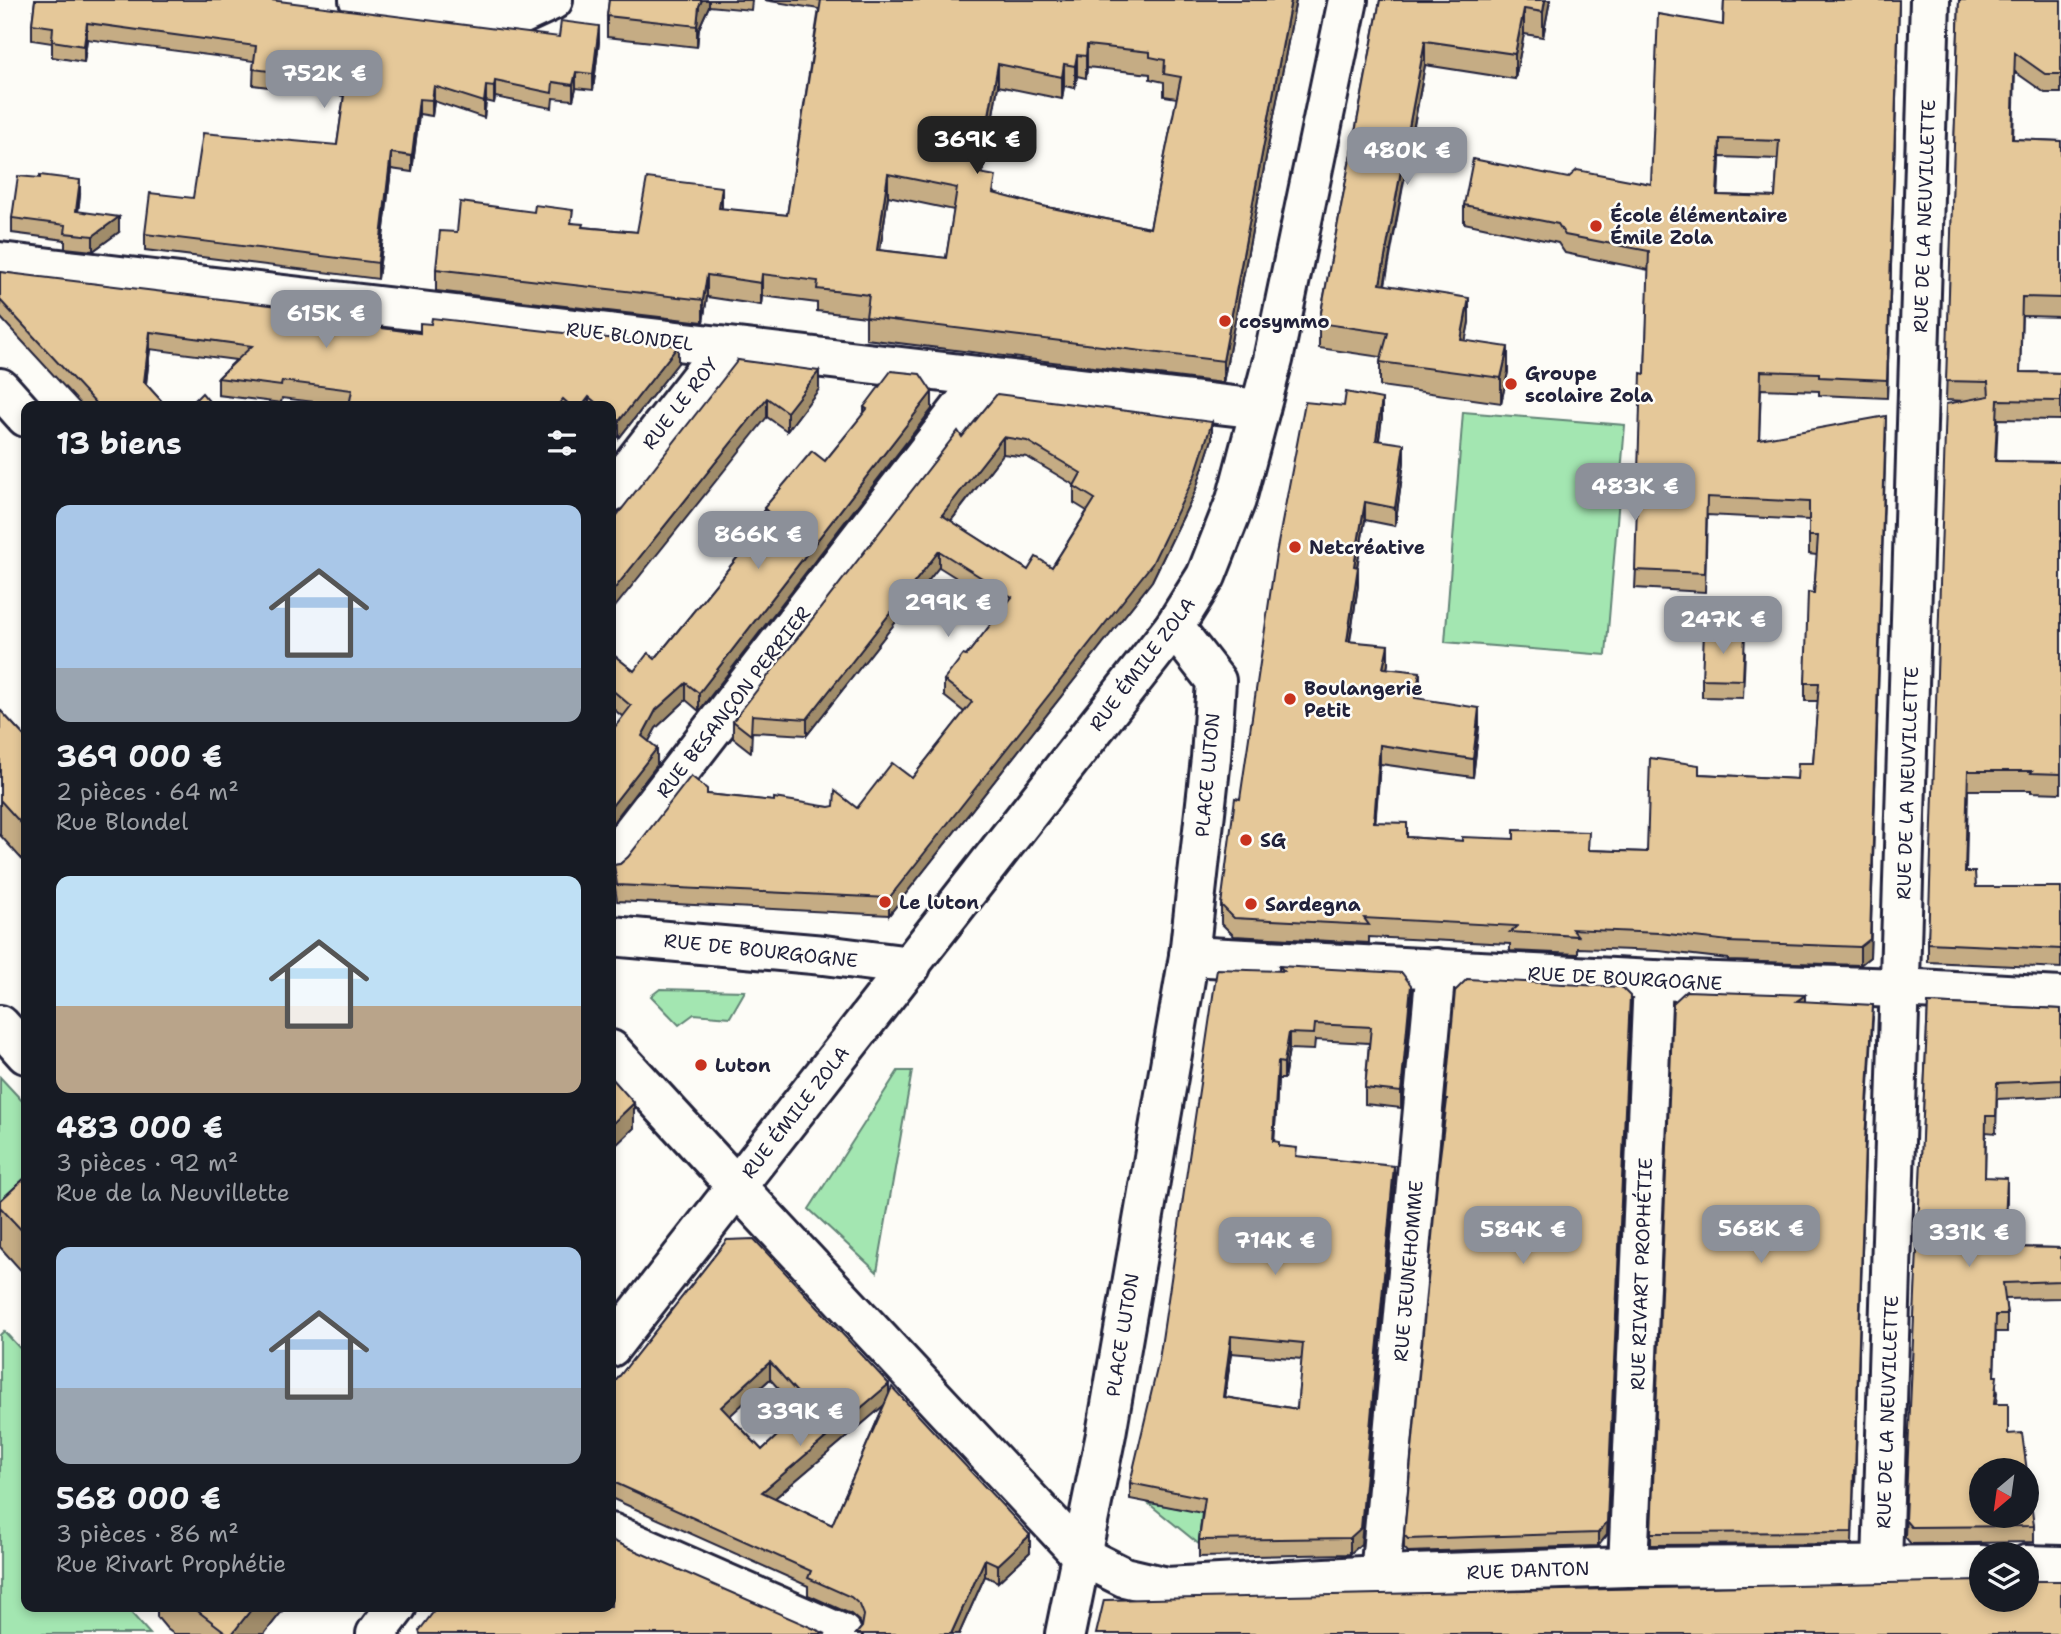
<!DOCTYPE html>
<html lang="fr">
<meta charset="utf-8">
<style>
body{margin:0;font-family:"Shantell Sans",sans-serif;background:#20242c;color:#f1f3f6;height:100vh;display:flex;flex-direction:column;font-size:26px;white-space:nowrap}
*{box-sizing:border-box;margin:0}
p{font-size:23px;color:#9ea1a6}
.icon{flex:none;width:38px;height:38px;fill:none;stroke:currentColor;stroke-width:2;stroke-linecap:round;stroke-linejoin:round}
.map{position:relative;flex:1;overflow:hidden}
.side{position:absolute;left:21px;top:401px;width:595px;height:1211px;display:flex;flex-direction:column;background:#171b24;border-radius:14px;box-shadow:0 4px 10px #0003}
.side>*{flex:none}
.needle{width:46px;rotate:209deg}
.fabs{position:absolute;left:1969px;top:1458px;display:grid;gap:14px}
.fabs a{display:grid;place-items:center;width:70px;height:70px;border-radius:50%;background:#171b24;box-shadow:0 4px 10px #0003;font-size:35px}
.price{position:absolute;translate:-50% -60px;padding:0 16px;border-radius:14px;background:#8c9099;color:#fff;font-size:23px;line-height:46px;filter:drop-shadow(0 2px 4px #0008)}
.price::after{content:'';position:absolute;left:50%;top:42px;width:21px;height:16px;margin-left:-10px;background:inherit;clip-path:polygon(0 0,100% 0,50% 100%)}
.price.current{background:#222;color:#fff}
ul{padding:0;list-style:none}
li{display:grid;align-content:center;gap:14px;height:371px;padding:0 35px}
li span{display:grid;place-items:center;height:217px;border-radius:14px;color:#555}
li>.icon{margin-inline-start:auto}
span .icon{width:126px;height:126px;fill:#fffc;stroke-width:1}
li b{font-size:30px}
h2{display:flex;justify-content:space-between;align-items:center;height:84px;padding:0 35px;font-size:30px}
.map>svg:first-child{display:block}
.green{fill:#a3e6b1;stroke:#628476;stroke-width:2}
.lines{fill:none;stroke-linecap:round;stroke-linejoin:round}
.minor-casing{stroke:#22223b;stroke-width:44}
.tertiary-casing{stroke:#22223b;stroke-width:44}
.secondary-casing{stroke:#22223b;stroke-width:44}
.minor{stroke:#fdfcf7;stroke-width:38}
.tertiary{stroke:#fdfcf7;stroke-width:38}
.secondary{stroke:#fdfcf7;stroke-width:38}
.wall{fill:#c5ac84;stroke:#22223b;stroke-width:2;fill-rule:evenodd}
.shaded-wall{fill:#a08c6b;stroke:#22223b;stroke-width:2}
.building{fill:#e5c899;stroke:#22223b;stroke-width:2;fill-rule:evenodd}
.poi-dot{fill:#c8321e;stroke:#fdfcf7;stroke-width:2.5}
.labels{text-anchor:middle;stroke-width:5;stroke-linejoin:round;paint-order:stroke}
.poi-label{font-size:19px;font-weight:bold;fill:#22223b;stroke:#fdfcf7;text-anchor:start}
.street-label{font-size:19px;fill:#22223b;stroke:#fdfcf7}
</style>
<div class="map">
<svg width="2061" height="1634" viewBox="0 0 2061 1634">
<rect width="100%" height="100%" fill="#fdfcf7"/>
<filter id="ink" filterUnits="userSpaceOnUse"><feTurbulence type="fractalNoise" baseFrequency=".0143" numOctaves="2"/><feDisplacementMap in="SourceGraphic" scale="14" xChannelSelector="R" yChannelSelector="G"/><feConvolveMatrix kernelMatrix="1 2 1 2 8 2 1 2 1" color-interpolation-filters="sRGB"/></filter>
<g filter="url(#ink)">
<!-- green -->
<g class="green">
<path d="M1463 412 1625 425 1606 655 1445 642Z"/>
<path d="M660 989 745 991 730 1017 694 1014 679 1025 651 996Z"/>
<path d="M898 1071H912L877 1272 809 1209Z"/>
<path d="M0 1077 26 1105V1218L0 1242Z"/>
<path d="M4 1331 26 1355V1606L126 1607 150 1634H0V1335Z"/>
<path d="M1148 1503 1204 1512 1200 1545Z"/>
</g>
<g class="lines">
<!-- minor casing -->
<g class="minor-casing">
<g id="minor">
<path d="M359 0 512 19 553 0"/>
<path d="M0 262 1260 409"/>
<path d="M611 492 724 347"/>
<path d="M611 860 985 377"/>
<path d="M611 936 824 955 911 966"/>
<path d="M1189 956 1653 980 1901 988 2061 997"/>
<path d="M0 1025 26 1054"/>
<path d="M737 1187 1082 1556 1124 1577 1167 1587 1380 1575 1628 1567 1981 1565"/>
<path d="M611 1533 842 1634"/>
<path d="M1882 1565 1930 0"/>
<path d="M2026 1565 2061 1566"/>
<path d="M1628 1567 1653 980"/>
<path d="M1380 1575 1436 968"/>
<path d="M1065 1634 1106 1434 1189 956 1211 758 1216 681 1174 627"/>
</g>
</g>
<!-- tertiary casing -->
<g class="tertiary-casing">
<g id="tertiary">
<path d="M0 388 26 417"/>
<path d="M611 1050 737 1187"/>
</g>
</g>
<!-- secondary casing -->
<g class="secondary-casing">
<g id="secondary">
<path d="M611 1347 1174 627 1206 576 1236 500 1273 360 1348 0"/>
<path d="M376 1634 397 1606"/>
</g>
</g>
<!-- minor -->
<use href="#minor" class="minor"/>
<!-- tertiary -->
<use href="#tertiary" class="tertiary"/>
<!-- secondary -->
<use href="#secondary" class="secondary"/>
</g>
<!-- wall -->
<g class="wall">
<path d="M35 0 599 42 593 90 576 88 573 100 553 98 552 108 495 97 494 103 486 101 484 118 434 101 432 116 419 114 412 172 391 169 378 279 145 250V234L193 198 337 145 344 96 253 85 254 61 87 39 84 62 52 57V43L32 40V24Z"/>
<path d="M609 0H752L751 10 709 6 699 28 697 47 607 37V16Z"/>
<path d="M764 0H1296L1223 383 866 339V317L817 311V303L762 296 761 305 707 297 703 322 436 291V269L457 232 573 223 583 227 637 232 722 209 787 215 819 9ZM1087 67 1150 74V79L1164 82V96L1177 98 1150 228 1042 206 996 194 982 174 998 86 1062 99 1064 86 1075 88 1077 76 1086 78ZM888 196 954 210 946 258 880 250Z"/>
<path d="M1380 0H1550L1543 37 1524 34 1515 79 1425 65 1385 285 1469 322 1465 341 1508 372 1501 403 1380 386V362L1381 357 1319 348V323Z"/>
<path d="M1724 0H1899L1887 398 1819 395V391L1761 389 1759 439 1886 434 1870 957 1860 965 1728 961V959L1659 951 1578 948V954L1510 951V944L1369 937V943L1234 936 1221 923V905L1240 799 1382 417 1379 440 1404 462 1395 526 1365 520 1357 567 1358 585 1350 641 1388 664 1387 668 1420 690 1418 699 1479 726 1473 777 1380 764 1375 822 1407 837 1589 850 1647 852 1699 774 1797 779 1813 763 1818 701H1805V683L1814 593 1817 555 1809 554V520L1707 515 1705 592 1635 588 1645 374 1649 270 1565 253 1558 243 1464 223V205L1568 178 1651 184 1723 25ZM1720 157 1778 159 1775 197 1718 195Z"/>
<path d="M1959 0H2061V93H2045L2015 72 2013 139 2061 141V317L2022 316 2020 372 2061 373V420L1998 419 1996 461 2061 462V793L2031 792V790H1968L1966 872 1976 887H2061V968L1928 962V943L1964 401 1946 400Z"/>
<path d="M80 195 78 212 119 232 93 251 65 248V240L12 233V218Z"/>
<path d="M0 272 360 325 678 363 619 438 611 432V406H347L282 398 281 403 218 395V378L236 360 150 349 146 384 166 406H82L0 317Z"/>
<path d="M738 360 819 389 787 431 767 417Z"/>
<path d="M864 407 932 409 699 711 686 700 656 728 648 742 657 765 611 825V732L623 717 611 707V653L634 671 655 659 746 547 764 523V508L825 461 864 414Z"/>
<path d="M962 437 1212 439 1195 492 1152 581 889 915 617 901 614 881V865L620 864 707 794 829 807 857 808 912 778 964 712 944 696V680L966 656 1004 608 939 567 807 735 752 732 751 752 733 738V721ZM1003 454 1027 457 1074 485V503L1087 511 1052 567 1028 570 951 521Z"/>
<path d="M1745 652 1743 698 1702 697V679Z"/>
<path d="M0 710 26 738V864L0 835Z"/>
<path d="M1279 966 1411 1001 1401 1108 1365 1104V1088L1369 1043 1315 1040 1314 1050 1289 1049 1284 1079H1278L1274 1142 1279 1146 1297 1157 1394 1182 1361 1544 1350 1554 1199 1557V1540L1202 1513 1130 1499V1483L1279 971ZM1231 1353 1302 1359 1297 1409 1225 1397Z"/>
<path d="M1805 1002 1873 1017 1865 1153 1855 1484 1854 1483 1852 1544 1651 1545V1533Z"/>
<path d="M1928 1003 2061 1009V1096L1997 1099 1996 1133 1986 1132 1985 1177 2007 1194 2005 1247 2061 1248V1298L2005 1299 2007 1315V1332H1996L1994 1376 1997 1393 1996 1404 2008 1434 2034 1526V1542L1911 1544 1905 1537Z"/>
<path d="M1630 1010 1607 1535 1598 1546 1408 1552 1404 1548V1535L1445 1113V1100Z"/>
<path d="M26 1177V1276L0 1247V1201Z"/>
<path d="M727 1240 889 1393 1030 1552 998 1582 985 1576 959 1634H856L862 1627 860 1622 851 1614 808 1595V1586L611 1498V1387ZM770 1379 801 1414 762 1450 729 1416ZM884 1405 832 1525 775 1498Z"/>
<path d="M157 1606H286L264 1634H174L167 1629 157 1617Z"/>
</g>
<!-- shaded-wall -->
<g class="shaded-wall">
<path d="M702 0H709V6L699 28 697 47V26L699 6Z"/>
<path d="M1291 0H1296L1223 383V361Z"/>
<path d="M1545 0H1550L1543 37V12Z"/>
<path d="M1899 0 1887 398V380Z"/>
<path d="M1524 9V34L1515 79V54Z"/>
<path d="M87 23V39L84 62V46Z"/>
<path d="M599 26V42L593 90V74Z"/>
<path d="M1425 41V65L1380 308V284Z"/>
<path d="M1087 45V67L1086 78V56Z"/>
<path d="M1077 55V76L1075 88V66Z"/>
<path d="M998 64V86L979 195V173Z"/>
<path d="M1064 64V86L1062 99V77Z"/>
<path d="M576 72V88L573 100V85Z"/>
<path d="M495 81V97L494 103V87Z"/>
<path d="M434 86V101L432 116V100Z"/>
<path d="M486 86V101L484 118V102Z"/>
<path d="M419 99V114L412 172V156Z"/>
<path d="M1720 139V157L1717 214V195Z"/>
<path d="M391 153V169L378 279V263Z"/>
<path d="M888 174V196L877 271V250Z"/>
<path d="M80 180V195L76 226V211Z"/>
<path d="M722 187V209L719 208Z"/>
<path d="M119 217V232L93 251V236Z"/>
<path d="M762 274V296L761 305V283Z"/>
<path d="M707 275V297L703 322V300Z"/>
<path d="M1469 298V322L1461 364V340Z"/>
<path d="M150 332V349L144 399V382Z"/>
<path d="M678 346V363L619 438V421Z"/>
<path d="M1508 347V372L1501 403V378Z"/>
<path d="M819 371V389L787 431V412Z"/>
<path d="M932 392V409L699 711V693Z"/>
<path d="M589 397V406H582Z"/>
<path d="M767 398V417L611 612V593Z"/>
<path d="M1382 399V417L1376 458V440Z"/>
<path d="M1886 416 1870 957 1860 965V947Z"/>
<path d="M1212 422V439L1195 492 1152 581 889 915V898Z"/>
<path d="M1003 437V454L942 532V515Z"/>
<path d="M1404 444V462L1395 526V508Z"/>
<path d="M1365 502V520L1354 584V566Z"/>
<path d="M939 551V567L807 735V719Z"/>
<path d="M1358 567V585L1347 659V641Z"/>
<path d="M1388 645V664L1383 686V668Z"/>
<path d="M1420 672V690L1415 717V698Z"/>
<path d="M686 683V700L656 728 642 754V736L656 710Z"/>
<path d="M1479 708V726L1473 777V759Z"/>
<path d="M1380 745V764L1374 840V822Z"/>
<path d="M657 748V765L611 825V807Z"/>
<path d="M1411 985V1001L1401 1108V1092Z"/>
<path d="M1805 995V1007L1797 1001Z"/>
<path d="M1630 996 1607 1535 1598 1546V1533Z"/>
<path d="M1873 1005 1865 1153 1855 1484 1865 1141Z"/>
<path d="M1289 1033V1049L1284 1079V1063Z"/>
<path d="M1278 1062V1079L1273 1158V1141Z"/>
<path d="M634 1103V1128L611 1150V1125Z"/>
<path d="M1394 1166V1182L1361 1544 1350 1554V1538Z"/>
<path d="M2007 1178V1194L2004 1263V1247Z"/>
<path d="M1231 1336V1353L1223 1413V1397Z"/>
<path d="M770 1362V1379L721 1424V1407Z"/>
<path d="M889 1384V1401L762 1509V1492Z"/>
<path d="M1030 1535V1552L998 1582V1565Z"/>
<path d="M985 1559V1576L959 1634H951Z"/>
<path d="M254 1606H286L264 1634H232Z"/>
</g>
<!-- building -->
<g class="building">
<path d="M35 0H271L559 37 561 21 599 26 593 74 576 72 573 85 553 82 552 93 495 81 494 87 486 86 484 102 434 86 432 100 419 99 412 156 391 153 378 263 145 234 150 193 193 198 203 133 337 145 346 81 253 69 256 46 189 37 87 23 84 46 52 41 53 27 32 24Z"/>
<path d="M609 0H702L699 6 697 26 607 16Z"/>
<path d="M821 0H1291L1223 361 866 317 869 295 817 289 818 281 762 274 761 283 707 275 703 300 436 269 440 231 457 232 460 202 534 212 535 205 573 210 571 223 583 224 582 227 637 232 647 178 722 187 719 208 787 215ZM1087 45 1150 52V57L1165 60 1164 74 1181 77 1150 228 1042 206 993 193 996 176 979 173 998 64 1062 77 1064 64 1075 66 1077 55 1086 56ZM888 174 957 188 946 258 877 250Z"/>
<path d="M1380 0H1545L1543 12 1524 9 1515 54 1425 41 1380 284 1469 298 1461 340 1508 347 1501 378 1380 362 1388 333 1319 323Z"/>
<path d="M1724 0H1899L1887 380 1819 377V373L1761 371 1759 439 1886 416 1870 939 1860 947 1728 942 1730 941 1659 933 1572 929 1578 936 1510 932 1517 926 1364 918 1369 925 1234 918 1221 905 1235 798 1240 799 1276 554 1305 402 1344 406 1346 392 1382 399 1376 440 1404 444 1395 508 1365 502 1354 566 1358 567 1347 641 1388 645 1383 668 1420 672 1415 698 1479 708 1473 759 1380 745 1374 822 1407 823V837L1462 841V837L1514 839V830L1589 832 1588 850 1647 852 1650 758 1699 765V774L1797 779 1798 763H1813L1819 683H1805L1808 592 1814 593 1818 536H1809V502L1707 497 1705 573 1635 570 1641 373 1645 374 1649 251 1565 235 1558 224 1464 205 1473 159 1568 178 1577 170 1651 184 1658 14 1723 25ZM1720 139 1779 141 1775 197 1717 195Z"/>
<path d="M1959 0H2061V74H2045L2015 53 2012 139 2061 141V298L2022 297 2020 372 2061 373V401L1998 400 1995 461 2061 462V774L2031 773 2032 771H1968L1965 872H1975L1976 887H2061V949L1928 943 1946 404 1989 396 1988 382 1946 381Z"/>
<path d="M40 175 80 180 76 211 119 217 93 236 65 233 66 225 12 218 18 176 40 178Z"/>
<path d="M0 272 360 316V325L420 333V323L431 324 432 318 678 346 619 421 611 415V406H600L589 397 582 406H571L563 399 557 406H349L352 390 282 381 281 386 218 378 252 346 150 332 144 382 166 406H98L0 300Z"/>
<path d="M738 360 819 371 787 412 767 398 611 593V523Z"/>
<path d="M891 371 920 374 932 392 699 693 686 683 656 710 642 736 657 748 611 807V732L631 706 611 689V653L634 671 648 653 655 659 746 547 770 514 764 508 812 451 825 461 867 409 864 407Z"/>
<path d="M202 393 213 406H189Z"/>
<path d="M997 394 1212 422 1195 475 1152 564 889 898 617 885 614 865 620 864 628 857 691 776 707 789V794L774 801V798L829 807 834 806 835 791 857 808 892 763 912 778 972 702 944 680 963 655 966 656 1012 597 939 551 807 719 752 715 751 735 733 721 958 431 962 437ZM1003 437 1027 441 1081 473 1074 486 1095 499 1052 567 1036 557 1028 570 942 515Z"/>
<path d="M1704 632 1745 634 1743 680 1702 679Z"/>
<path d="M0 710 26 738V829L0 800Z"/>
<path d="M1279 966 1402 973 1411 985 1401 1092 1365 1088 1371 1027 1315 1024 1314 1034 1289 1033 1284 1063 1278 1062 1273 1141 1279 1142V1146L1297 1148 1296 1156 1394 1166 1361 1528 1350 1538 1199 1540 1205 1498 1130 1483 1159 1360 1217 969 1284 971ZM1231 1336 1303 1343 1297 1409 1223 1397Z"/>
<path d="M1467 979 1621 987 1630 996 1607 1522 1598 1533 1408 1539 1404 1535 1438 1173 1447 1100H1445L1455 991Z"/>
<path d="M1686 991 1805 995 1797 1001 1873 1005 1865 1141 1855 1472 1854 1471 1852 1532 1651 1533 1673 1003Z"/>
<path d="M1928 1003 2061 1009V1080L1997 1083 1996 1116H1986L1985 1177 2007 1178 2004 1247 2061 1248V1281L2003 1283 2007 1315H1996L1994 1376H1997L1994 1404H2008V1434L2022 1433 2034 1526 1911 1527 1905 1520ZM1981 1470H2026V1516H1981Z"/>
<path d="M611 1077 634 1103 611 1125Z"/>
<path d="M26 1177V1235L0 1207V1201Z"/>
<path d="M754 1239 889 1384 762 1492 832 1525 892 1387 1030 1535 998 1565 985 1559 951 1634H856L862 1627 864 1615 860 1605 851 1597 808 1578 811 1571 611 1481V1387L727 1240ZM770 1362 809 1406 762 1450 721 1407Z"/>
<path d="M611 1540 826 1634H420L419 1631 438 1606H611Z"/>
<path d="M1981 1581V1600H2026V1581H2061V1634H1096L1104 1600Z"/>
<path d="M191 1606H254L232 1634H228Z"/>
</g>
</g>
<!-- markers -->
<g class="poi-dot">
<circle cx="1596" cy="226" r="7"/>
<circle cx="1225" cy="321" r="7"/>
<circle cx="1511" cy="384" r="7"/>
<circle cx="1295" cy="547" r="7"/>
<circle cx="1290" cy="699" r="7"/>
<circle cx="1246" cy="840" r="7"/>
<circle cx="885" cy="902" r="7"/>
<circle cx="1251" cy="904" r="7"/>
<circle cx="701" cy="1065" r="7"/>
</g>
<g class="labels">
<!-- poi labels -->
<g class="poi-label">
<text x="1610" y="222">École élémentaire<tspan x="1610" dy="22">Émile Zola</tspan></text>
<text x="1239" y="328">cosymmo</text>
<text x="1525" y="380">Groupe<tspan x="1525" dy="22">scolaire Zola</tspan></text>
<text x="1309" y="554">Netcréative</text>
<text x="1304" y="695">Boulangerie<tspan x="1304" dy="22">Petit</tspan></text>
<text x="1260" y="847">SG</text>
<text x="899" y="909">Le luton</text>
<text x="1265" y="911">Sardegna</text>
<text x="715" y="1072">Luton</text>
</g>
<!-- street labels -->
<g class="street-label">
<text transform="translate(1924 216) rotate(-88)" y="7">RUE DE LA NEUVILLETTE</text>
<text transform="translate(630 336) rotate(7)" y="7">RUE BLONDEL</text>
<text transform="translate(680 403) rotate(-52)" y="7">RUE LE ROY</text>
<text transform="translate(1142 664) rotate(-53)" y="7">RUE ÉMILE ZOLA</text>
<text transform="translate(733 702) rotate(-52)" y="7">RUE BESANÇON PERRIER</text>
<text transform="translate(1207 775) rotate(-85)" y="7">PLACE LUTON</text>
<text transform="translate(1907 783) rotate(-88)" y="7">RUE DE LA NEUVILLETTE</text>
<text transform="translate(761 950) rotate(6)" y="7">RUE DE BOURGOGNE</text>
<text transform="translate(1625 978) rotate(3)" y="7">RUE DE BOURGOGNE</text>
<text transform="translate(795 1112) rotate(-52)" y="7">RUE ÉMILE ZOLA</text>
<text transform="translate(1408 1271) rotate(-85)" y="7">RUE JEUNEHOMME</text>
<text transform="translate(1641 1274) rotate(-88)" y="7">RUE RIVART PROPHÉTIE</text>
<text transform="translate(1122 1335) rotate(-81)" y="7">PLACE LUTON</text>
<text transform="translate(1887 1412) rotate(-88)" y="7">RUE DE LA NEUVILLETTE</text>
<text transform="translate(1528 1570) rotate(-2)" y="7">RUE DANTON</text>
</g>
</g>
</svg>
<div class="fabs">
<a><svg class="needle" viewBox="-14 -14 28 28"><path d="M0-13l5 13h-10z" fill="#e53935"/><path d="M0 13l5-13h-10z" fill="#9ea1a6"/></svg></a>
<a><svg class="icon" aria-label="layers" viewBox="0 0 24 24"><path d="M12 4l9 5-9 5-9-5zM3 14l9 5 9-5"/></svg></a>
</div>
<b class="price" style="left:324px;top:110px">752K €</b>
<b class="price current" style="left:977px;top:176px">369K €</b>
<b class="price" style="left:1407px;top:187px">480K €</b>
<b class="price" style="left:326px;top:350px">615K €</b>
<b class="price" style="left:1635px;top:523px">483K €</b>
<b class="price" style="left:758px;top:571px">866K €</b>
<b class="price" style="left:948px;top:639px">299K €</b>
<b class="price" style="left:1723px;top:656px">247K €</b>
<b class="price" style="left:1761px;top:1265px">568K €</b>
<b class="price" style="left:1523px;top:1266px">584K €</b>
<b class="price" style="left:1969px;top:1269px">331K €</b>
<b class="price" style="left:1275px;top:1277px">714K €</b>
<b class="price" style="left:800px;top:1448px">339K €</b>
<section class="side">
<h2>13 biens<svg class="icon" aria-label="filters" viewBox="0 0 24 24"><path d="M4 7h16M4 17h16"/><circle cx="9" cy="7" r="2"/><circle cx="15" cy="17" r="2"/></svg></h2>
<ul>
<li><span style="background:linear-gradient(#a9c7e8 75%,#9aa5b1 0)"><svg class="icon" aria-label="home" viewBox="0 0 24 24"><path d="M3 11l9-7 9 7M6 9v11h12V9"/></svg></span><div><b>369 000 €</b><p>2 pièces · 64 m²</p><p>Rue Blondel</p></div></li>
<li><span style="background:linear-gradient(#bfe0f5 60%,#b9a48a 0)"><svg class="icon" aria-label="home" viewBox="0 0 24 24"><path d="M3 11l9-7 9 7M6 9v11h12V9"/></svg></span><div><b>483 000 €</b><p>3 pièces · 92 m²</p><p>Rue de la Neuvillette</p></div></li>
<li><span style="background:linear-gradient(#a9c7e8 65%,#9aa5b1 0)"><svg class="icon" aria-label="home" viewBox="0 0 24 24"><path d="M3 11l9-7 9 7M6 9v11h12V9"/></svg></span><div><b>568 000 €</b><p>3 pièces · 86 m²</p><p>Rue Rivart Prophétie</p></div></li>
</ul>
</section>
</div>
